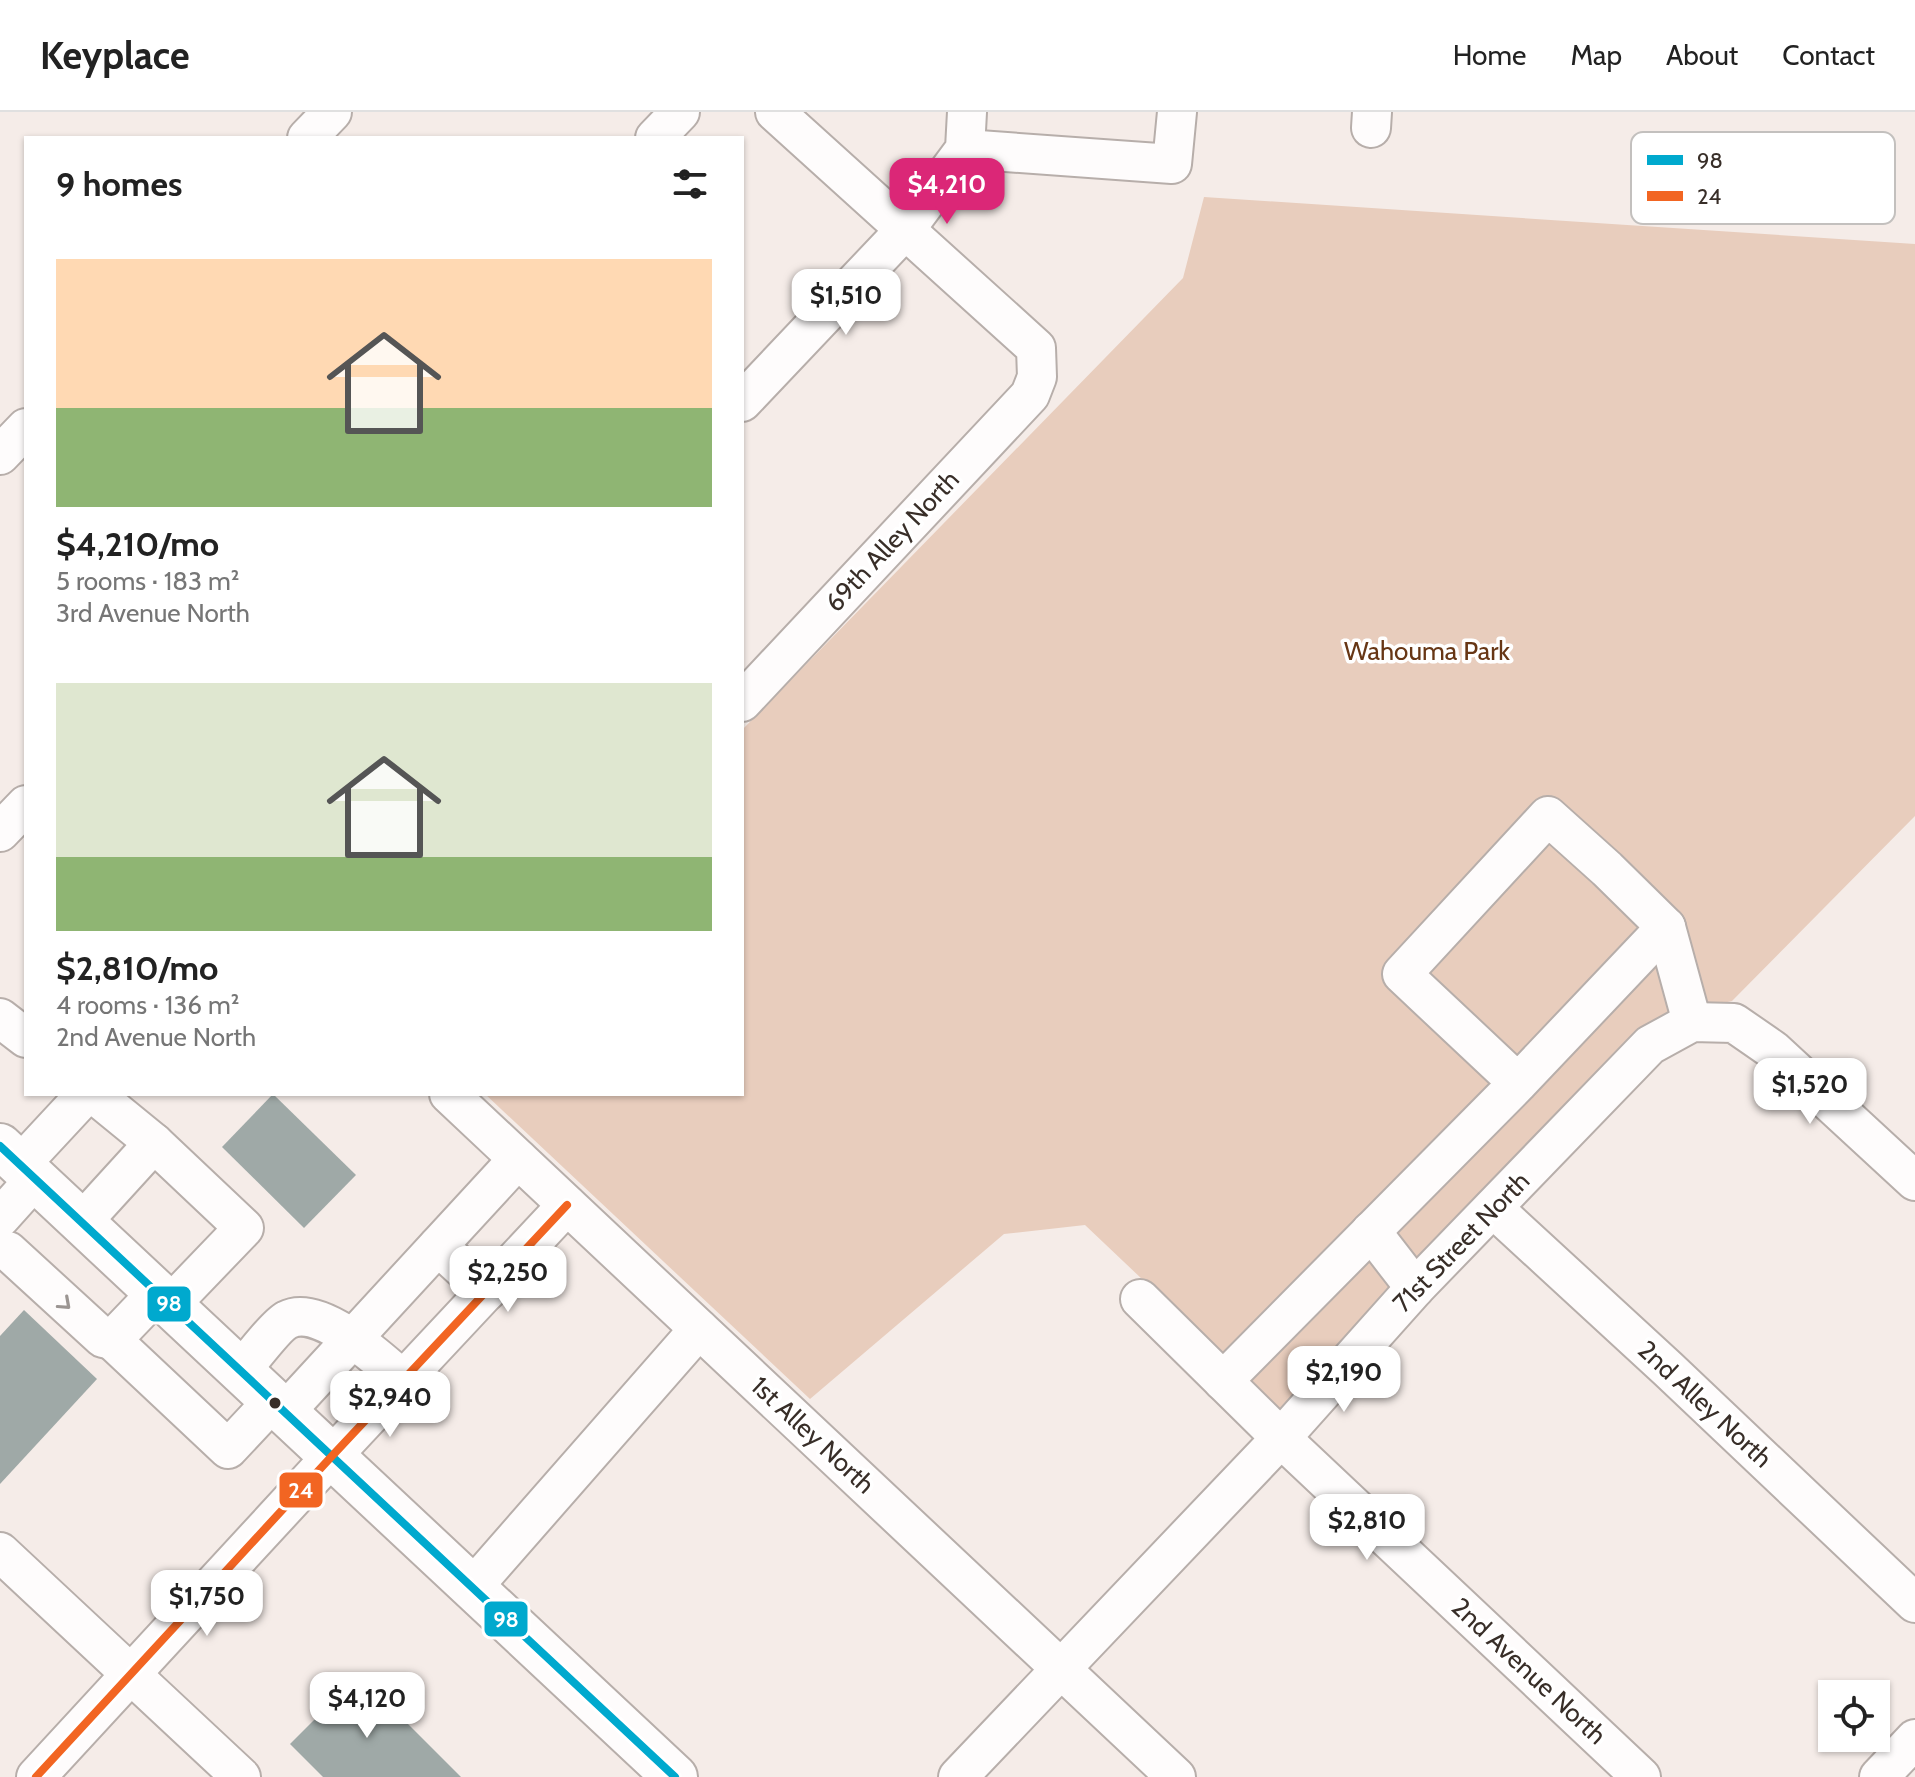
<!DOCTYPE html>
<meta charset="utf-8">
<style>
body{margin:0;font-family:Cabin,sans-serif;background:#f2f2f2;color:#222;height:100vh;display:flex;flex-direction:column;font-size:30px;white-space:nowrap}
*{box-sizing:border-box;margin:0}
p{font-size:26px;color:#767676}
.icon{flex:none;width:44px;height:44px;fill:none;stroke:currentColor;stroke-width:2;stroke-linecap:round;stroke-linejoin:round}
.map{position:relative;flex:1;overflow:hidden}
.side{position:absolute;left:24px;top:24px;width:720px;height:960px;display:flex;flex-direction:column;background:#fff;border-radius:0px;box-shadow:0 2px 6px #0004}
.side>*{flex:none}
.controls{position:absolute;left:1818px;top:1568px;display:grid;gap:16px}
.controls a{display:grid;place-items:center;width:72px;height:72px;border-radius:0px;background:#fff;box-shadow:0 2px 6px #0004;font-size:40px}
.price{position:absolute;translate:-50% -68px;padding:0 18px;border-radius:16px;background:#fff;color:#222;font-size:26px;line-height:52px;filter:drop-shadow(0 2px 4px #0008)}
.price::after{content:'';position:absolute;left:50%;top:48px;width:24px;height:18px;margin-left:-12px;background:inherit;clip-path:polygon(0 0,100% 0,50% 100%)}
.price.on{background:#db2777;color:#fff}
ul{padding:0;list-style:none}
li{display:grid;align-content:center;gap:16px;height:424px;padding:0 32px}
li span{display:grid;place-items:center;height:248px;border-radius:0px;color:#555}
li>.icon{margin-inline-start:auto}
span .icon{width:144px;height:144px;fill:#fffc;stroke-width:1}
li b{font-size:34px}
h2{display:flex;justify-content:space-between;align-items:center;height:96px;padding:0 32px;font-size:34px}
header{display:flex;align-items:center;gap:48px;box-sizing:border-box;height:112px;padding:0 40px;background:#fff;border-bottom:2px solid #e0e0e0}
header strong{font-size:38px}
nav{display:flex;gap:44px;margin-inline-start:auto;font-size:28px}
.map>svg:first-child{display:block}
.green{fill:#e8cdbd}
.building{fill:#9fa9a7}
.lines{fill:none;stroke-linecap:round;stroke-linejoin:round}
.minor-casing{stroke:#b7aeaa;stroke-width:42}
.major-casing{stroke:#b7aeaa;stroke-width:48}
.minor{stroke:#fefcfc;stroke-width:38}
.major{stroke:#fefcfc;stroke-width:44}
.bus-1-casing{stroke:#fff;stroke-width:14}
.bus-2-casing{stroke:#fff;stroke-width:14}
.bus-1{stroke:#00a9ce;stroke-width:8}
.bus-2{stroke:#f26522;stroke-width:8}
.oneway{stroke:#9b9592}
.bus-dot{fill:#382e28;stroke:#fff;stroke-width:3}
.labels{text-anchor:middle;stroke-width:7;stroke-linejoin:round;paint-order:stroke}
.street-label{font-size:26px;fill:#382e28;stroke:#fff}
.park-label{font-size:26px;fill:#673615;stroke:#fff}
.key{fill:#fff;stroke:#c3c0be;stroke-width:2}
.key-label{font-size:22px;fill:#382e28}
.line-badge{stroke:#fff;stroke-width:3}
.badge-label{font-size:22px;text-anchor:middle;font-weight:bold;fill:#fff}
</style>
<header>
<strong>Keyplace</strong>
<nav><a>Home</a><a>Map</a><a>About</a><a>Contact</a></nav>
</header>
<div class="map">
<svg width="1915" height="1665" viewBox="0 0 1915 1665">
<rect width="100%" height="100%" fill="#f5ece8"/>
<!-- green -->
<path class="green" d="M1204 85 1915 132V704L1732 889 1671 903 1640 920 1279 1297 1085 1113 1004 1122 810 1287 485 982H742V618L1183 166Z"/>
<!-- building -->
<g class="building">
<path d="M273 982 356 1063 304 1116 222 1035Z"/>
<path d="M24 1198 97 1267 0 1372V1224Z"/>
<path d="M359 1563 461 1665H323L290 1632Z"/>
</g>
<g class="lines">
<!-- minor casing -->
<g class="minor-casing">
<g id="minor">
<path d="M1371 16 1372 0"/>
<path d="M307 26 332 0"/>
<path d="M655 26 680 0"/>
<path d="M965 37 1172 52 1177 0"/>
<path d="M742 290 905 118 965 37 967 0"/>
<path d="M0 343 26 316"/>
<path d="M742 590 1030 283 1037 265 1036 236 775 0"/>
<path d="M0 720 26 693"/>
<path d="M1666 815 1692 910"/>
<path d="M0 906 26 926"/>
<path d="M94 982 154 1031 244 1116 170 1193"/>
<path d="M449 982 1176 1665"/>
<path d="M20 1053 86 982"/>
<path d="M1493 1096 1668 1257 1915 1491"/>
<path d="M0 1106 35 1067"/>
<path d="M82 1110 154 1031"/>
<path d="M1371 1119 1415 1176"/>
<path d="M438 1134 487 1179"/>
<path d="M8 1139 103 1226 112 1228 157 1181"/>
<path d="M1140 1187 1281 1326 1641 1665"/>
<path d="M112 1228 228 1337 273 1289"/>
<path d="M241 1259C249 1249 277 1213 287 1208 319 1191 380 1248 403 1268"/>
<path d="M1223 1269 1518 971 1666 815 1607 757 1548 704 1402 862 1518 971"/>
<path d="M285 1300 518 1047"/>
<path d="M0 1440 241 1665"/>
<path d="M472 1476 699 1217"/>
<path d="M36 1665 332 1344 567 1093"/>
<path d="M958 1665 1281 1326 1415 1176 1650 933 1692 910 1734 911 1773 938 1915 1069"/>
<path d="M1879 1665 1915 1627"/>
</g>
</g>
<!-- major casing -->
<g class="major-casing">
<path id="major" d="M0 1034 675 1665"/>
</g>
<!-- minor -->
<use href="#minor" class="minor"/>
<!-- major -->
<use href="#major" class="major"/>
<!-- bus-1 casing -->
<g class="bus-1-casing">
<path id="bus-1" d="M0 1034 675 1665"/>
</g>
<!-- bus-2 casing -->
<g class="bus-2-casing">
<path id="bus-2" d="M36 1665 332 1344 567 1093"/>
</g>
<!-- bus-1 -->
<use href="#bus-1" class="bus-1"/>
<!-- bus-2 -->
<use href="#bus-2" class="bus-2"/>
</g>
<!-- one-way arrows -->
<defs><path id="oneway-chevron" d="M-2-3.5L2.5 0L-2 3.5" fill="none" stroke-width="1.6" stroke-linecap="round" stroke-linejoin="round" transform="scale(2)"/></defs>
<use class="oneway" href="#oneway-chevron" transform="translate(65 1192) rotate(42)"/>
<!-- markers -->
<circle class="bus-dot" cx="275" cy="1291" r="7"/>
<g class="labels">
<!-- street labels -->
<g class="street-label">
<text transform="translate(892 429) rotate(-47)" y="9">69th Alley North</text>
<text transform="translate(1461 1130) rotate(-46)" y="9">71st Street North</text>
<text transform="translate(1705 1292) rotate(43)" y="9">2nd Alley North</text>
<text transform="translate(813 1323) rotate(43)" y="9">1st Alley North</text>
<text transform="translate(1529 1559) rotate(43)" y="9">2nd Avenue North</text>
</g>
<!-- park labels -->
<g class="park-label">
<text x="1427" y="548">Wahouma Park</text>
</g>
</g>
<!-- legend -->
<rect x="1631" y="20" width="264" height="92" rx="12" class="key"/>
<rect x="1647" y="43" width="36" height="10" fill="#00a9ce"/>
<rect x="1647" y="79" width="36" height="10" fill="#f26522"/>
<g class="key-label">
<text x="1697" y="56">98</text>
<text x="1697" y="92">24</text>
</g>
<g class="line-badge">
<rect x="146" y="1173" width="46" height="38" rx="8" fill="#00a9ce"/>
<rect x="278" y="1359" width="46" height="38" rx="8" fill="#f26522"/>
<rect x="483" y="1488" width="46" height="38" rx="8" fill="#00a9ce"/>
</g>
<g class="badge-label">
<text x="169" y="1199">98</text>
<text x="301" y="1386">24</text>
<text x="506" y="1515">98</text>
</g>
</svg>
<div class="controls">
<a><svg class="icon" aria-label="locate" viewBox="0 0 24 24"><circle cx="12" cy="12" r="6"/><path d="M12 2v4M12 18v4M2 12h4M18 12h4"/></svg></a>
</div>
<b class="price on" style="left:947px;top:114px">$4,210</b>
<b class="price" style="left:846px;top:225px">$1,510</b>
<b class="price" style="left:1810px;top:1014px">$1,520</b>
<b class="price" style="left:508px;top:1202px">$2,250</b>
<b class="price" style="left:1344px;top:1302px">$2,190</b>
<b class="price" style="left:390px;top:1327px">$2,940</b>
<b class="price" style="left:1367px;top:1450px">$2,810</b>
<b class="price" style="left:207px;top:1526px">$1,750</b>
<b class="price" style="left:367px;top:1628px">$4,120</b>
<section class="side">
<h2>9 homes<svg class="icon" aria-label="filters" viewBox="0 0 24 24"><path d="M4 7h16M4 17h16"/><circle cx="9" cy="7" r="2"/><circle cx="15" cy="17" r="2"/></svg></h2>
<ul>
<li><span style="background:linear-gradient(#ffd9b3 60%,#8fb573 0)"><svg class="icon" aria-label="home" viewBox="0 0 24 24"><path d="M3 11l9-7 9 7M6 9v11h12V9"/></svg></span><div><b>$4,210/mo</b><p>5 rooms · 183 m²</p><p>3rd Avenue North</p></div></li>
<li><span style="background:linear-gradient(#dfe7d0 70%,#8fb573 0)"><svg class="icon" aria-label="home" viewBox="0 0 24 24"><path d="M3 11l9-7 9 7M6 9v11h12V9"/></svg></span><div><b>$2,810/mo</b><p>4 rooms · 136 m²</p><p>2nd Avenue North</p></div></li>
</ul>
</section>
</div>
